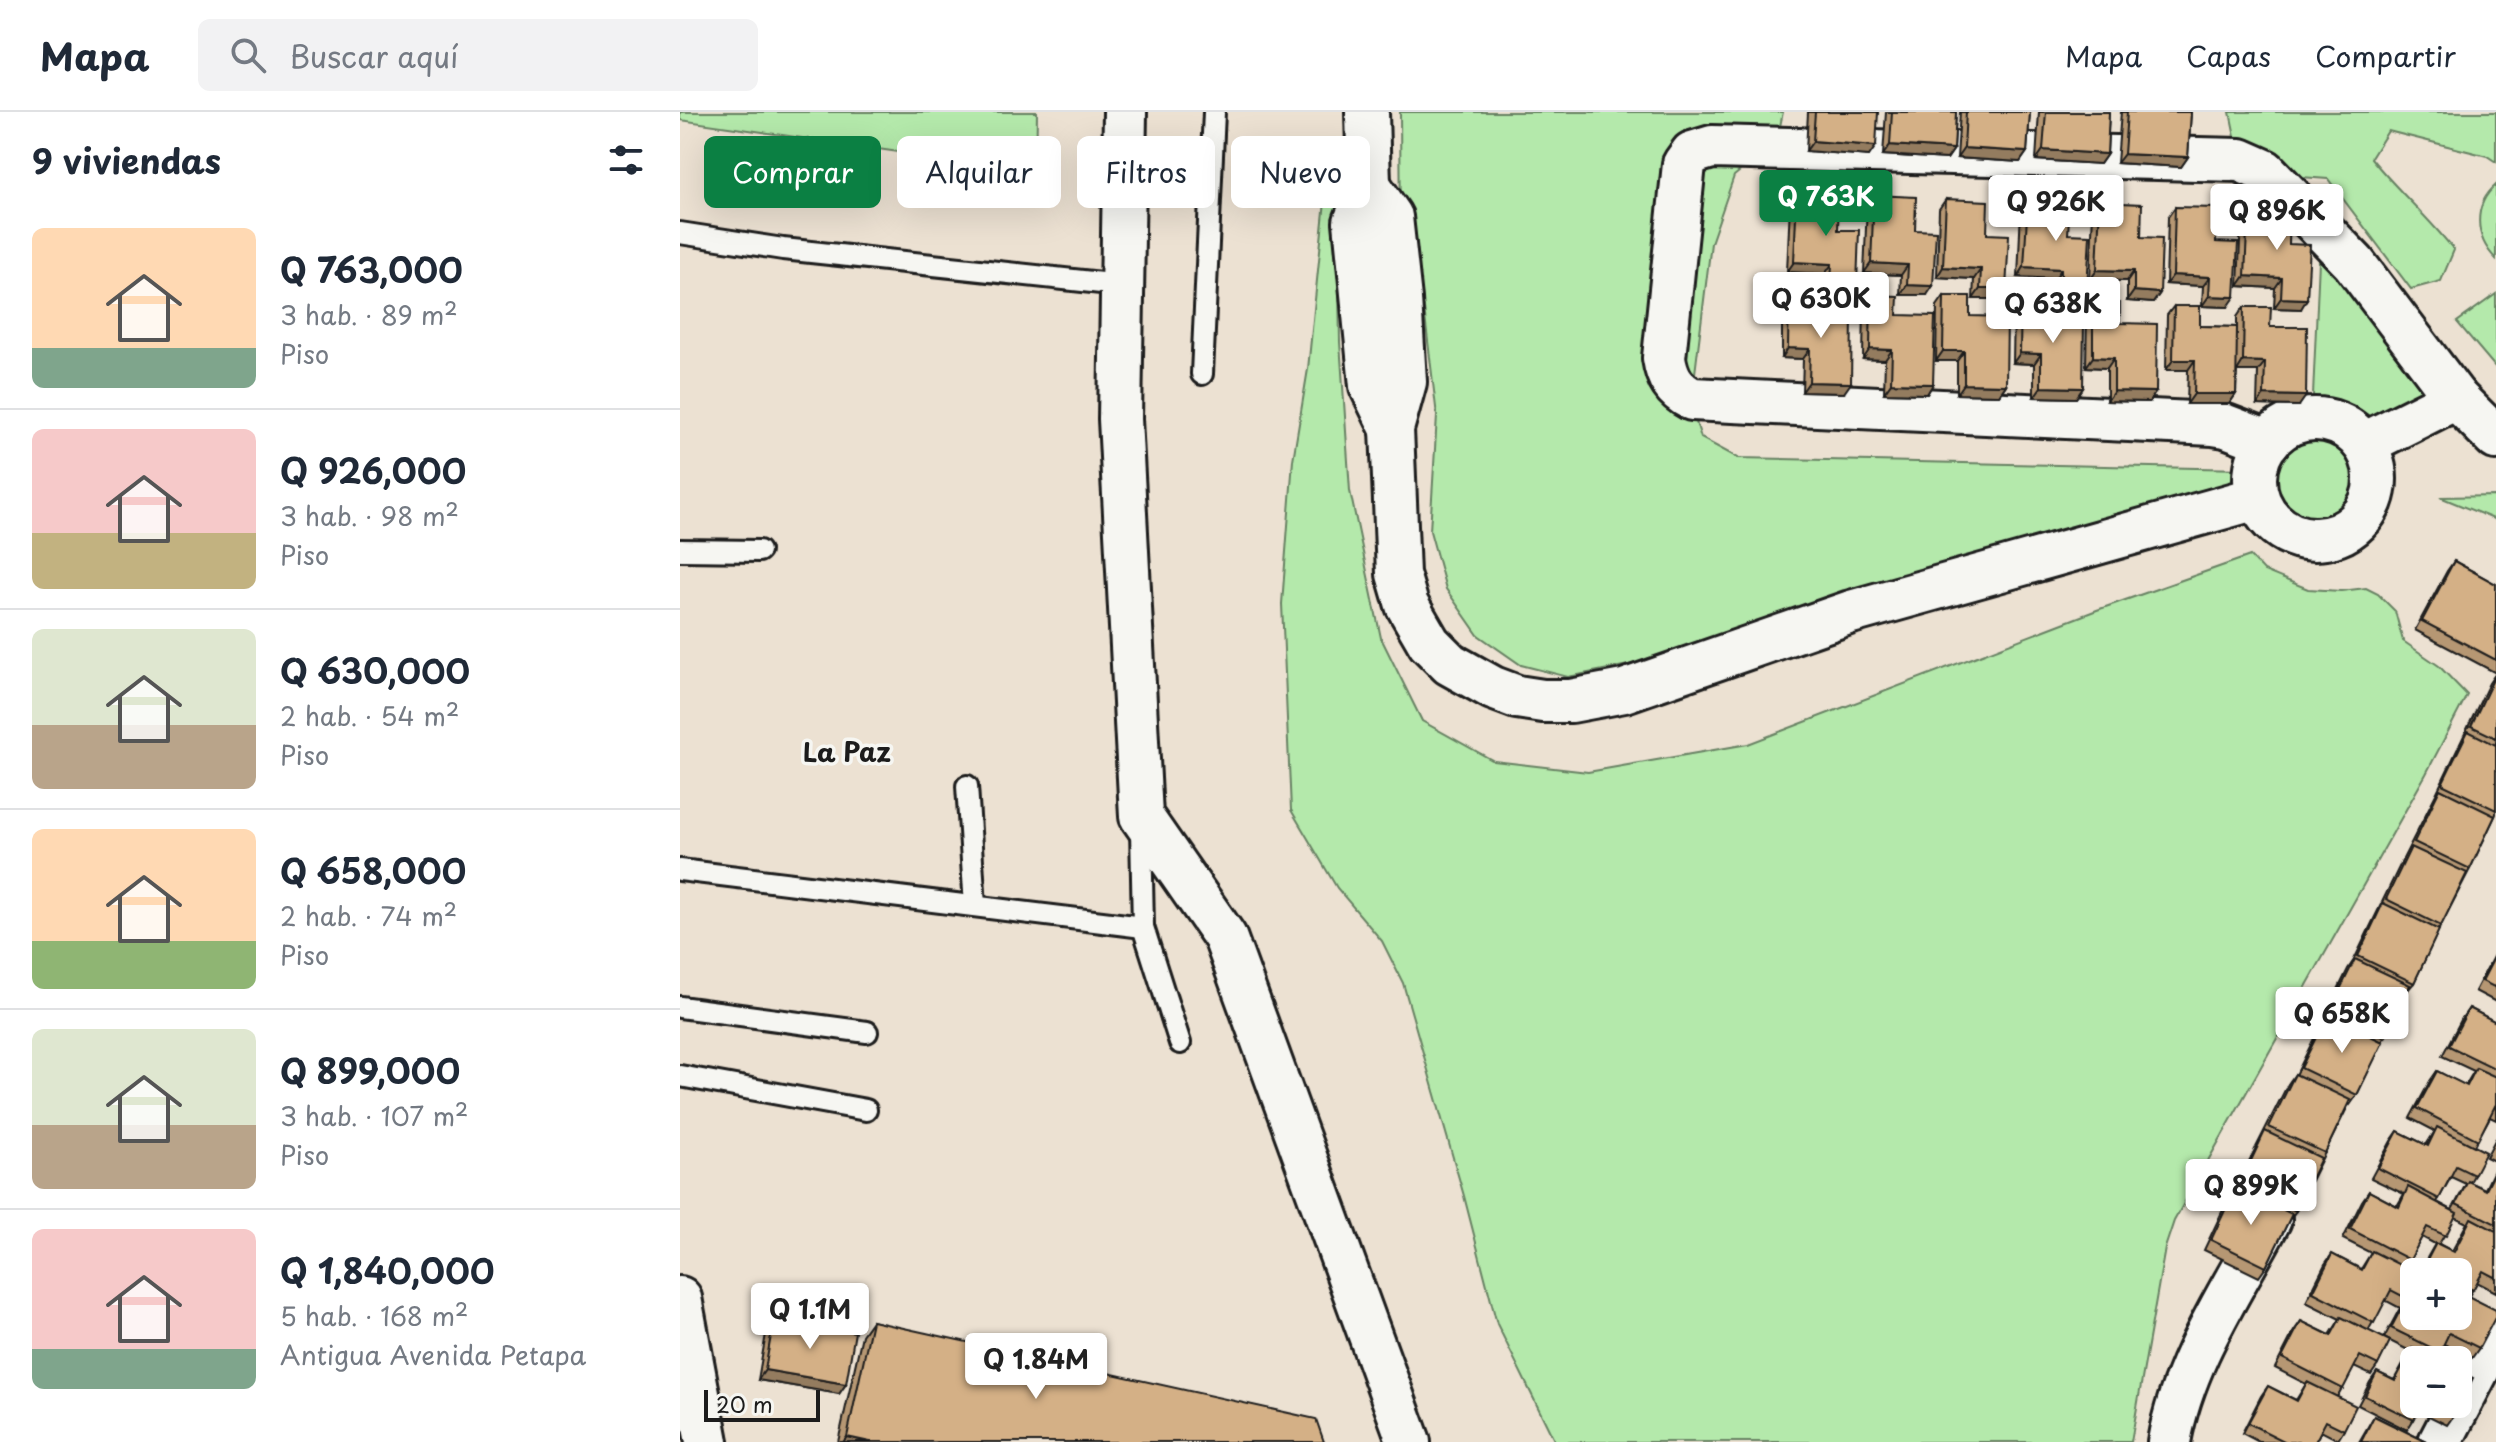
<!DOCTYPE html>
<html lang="es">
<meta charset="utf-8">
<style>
body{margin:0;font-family:"Playpen Sans",sans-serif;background:#f2f2f3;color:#1f2937;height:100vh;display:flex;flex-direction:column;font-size:30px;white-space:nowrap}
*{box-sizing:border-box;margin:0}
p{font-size:26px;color:#747a83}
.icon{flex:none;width:44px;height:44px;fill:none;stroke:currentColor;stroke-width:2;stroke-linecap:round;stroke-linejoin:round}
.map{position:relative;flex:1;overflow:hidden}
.drawer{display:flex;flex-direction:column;background:#fff;width:680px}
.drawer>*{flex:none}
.hud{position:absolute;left:24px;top:24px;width:760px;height:72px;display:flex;gap:16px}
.tools{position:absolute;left:1720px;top:1146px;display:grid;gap:16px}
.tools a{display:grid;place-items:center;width:72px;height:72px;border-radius:12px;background:#fff;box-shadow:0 8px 32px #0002;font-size:40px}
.scale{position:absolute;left:24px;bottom:20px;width:116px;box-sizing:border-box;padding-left:8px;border:4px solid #1c1c1c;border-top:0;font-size:22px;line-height:28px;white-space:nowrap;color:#1c1c1c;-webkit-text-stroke:6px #f6f6f2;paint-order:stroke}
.price{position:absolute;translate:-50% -68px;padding:0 18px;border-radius:8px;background:#fff;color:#222;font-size:26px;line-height:52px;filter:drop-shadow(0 2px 4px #0008)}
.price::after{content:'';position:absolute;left:50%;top:48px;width:24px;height:18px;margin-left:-12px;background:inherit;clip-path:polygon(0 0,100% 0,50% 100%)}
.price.current{background:#0b8043;color:#fff}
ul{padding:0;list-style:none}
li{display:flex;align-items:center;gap:24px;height:200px;padding:0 32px}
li+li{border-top:2px solid #e0e1e3}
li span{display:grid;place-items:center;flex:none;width:224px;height:160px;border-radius:12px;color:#555}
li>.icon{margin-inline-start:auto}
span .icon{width:96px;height:96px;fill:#fffc;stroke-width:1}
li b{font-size:34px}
h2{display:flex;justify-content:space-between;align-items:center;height:96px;padding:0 32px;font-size:34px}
.tag{padding:0 28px;border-radius:12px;background:#fff;box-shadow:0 8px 32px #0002;font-size:28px;line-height:72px}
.tag.current{background:#0b8043;color:#fff}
header{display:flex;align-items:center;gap:48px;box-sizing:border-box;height:112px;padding:0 40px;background:#fff;border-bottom:2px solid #e0e1e3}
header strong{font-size:38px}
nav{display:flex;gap:44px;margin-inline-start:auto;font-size:28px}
.search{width:560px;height:72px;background:#f2f2f3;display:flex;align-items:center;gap:20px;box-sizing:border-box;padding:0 28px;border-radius:12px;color:#747a83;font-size:30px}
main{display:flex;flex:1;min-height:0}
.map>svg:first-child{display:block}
.green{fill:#b4e9ab;stroke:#688264;stroke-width:2}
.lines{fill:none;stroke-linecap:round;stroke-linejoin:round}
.service-casing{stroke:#1c1c1c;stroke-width:26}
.minor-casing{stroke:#1c1c1c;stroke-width:48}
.service{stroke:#f6f6f2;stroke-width:20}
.minor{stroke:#f6f6f2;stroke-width:42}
.wall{fill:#b69773;stroke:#1c1c1c;stroke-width:2;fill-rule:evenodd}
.shaded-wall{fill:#947b5e;stroke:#1c1c1c;stroke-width:2}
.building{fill:#d4b086;stroke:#1c1c1c;stroke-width:2}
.labels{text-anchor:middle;stroke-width:7;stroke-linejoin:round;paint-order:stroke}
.neighbourhood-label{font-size:26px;font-weight:bold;fill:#1c1c1c;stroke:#f6f6f2}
</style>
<header>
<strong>Mapa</strong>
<div class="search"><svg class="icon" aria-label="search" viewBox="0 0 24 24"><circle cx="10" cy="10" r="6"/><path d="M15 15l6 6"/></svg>Buscar aquí</div>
<nav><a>Mapa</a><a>Capas</a><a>Compartir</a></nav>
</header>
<main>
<section class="drawer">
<h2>9 viviendas<svg class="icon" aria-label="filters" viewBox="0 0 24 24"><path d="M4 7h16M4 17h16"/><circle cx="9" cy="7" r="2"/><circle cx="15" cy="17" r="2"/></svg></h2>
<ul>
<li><span style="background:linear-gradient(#ffd9b3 75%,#7fa58c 0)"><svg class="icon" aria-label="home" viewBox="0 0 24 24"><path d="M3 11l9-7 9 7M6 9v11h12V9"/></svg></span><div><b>Q 763,000</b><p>3 hab. · 89 m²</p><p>Piso</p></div></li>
<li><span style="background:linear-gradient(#f6c9c9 65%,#c2b280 0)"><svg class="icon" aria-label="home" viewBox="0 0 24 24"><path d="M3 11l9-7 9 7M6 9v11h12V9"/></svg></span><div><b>Q 926,000</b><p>3 hab. · 98 m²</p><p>Piso</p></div></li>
<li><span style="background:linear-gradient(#dfe7d0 60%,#b9a48a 0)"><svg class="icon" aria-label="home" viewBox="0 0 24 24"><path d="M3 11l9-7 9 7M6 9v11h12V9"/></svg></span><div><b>Q 630,000</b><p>2 hab. · 54 m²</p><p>Piso</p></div></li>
<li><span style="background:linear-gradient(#ffd9b3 70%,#8fb573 0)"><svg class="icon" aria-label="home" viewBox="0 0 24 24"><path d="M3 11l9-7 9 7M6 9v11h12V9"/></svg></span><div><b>Q 658,000</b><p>2 hab. · 74 m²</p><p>Piso</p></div></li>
<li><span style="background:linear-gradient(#dfe7d0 60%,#b9a48a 0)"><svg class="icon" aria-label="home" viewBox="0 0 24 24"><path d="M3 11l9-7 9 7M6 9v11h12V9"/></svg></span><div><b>Q 899,000</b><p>3 hab. · 107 m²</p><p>Piso</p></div></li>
<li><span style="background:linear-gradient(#f6c9c9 75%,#7fa58c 0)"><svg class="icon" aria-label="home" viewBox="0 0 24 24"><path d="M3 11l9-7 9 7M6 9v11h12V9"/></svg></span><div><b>Q 1,840,000</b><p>5 hab. · 168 m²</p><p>Antigua Avenida Petapa</p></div></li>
</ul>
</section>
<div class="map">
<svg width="1816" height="1330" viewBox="0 0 1816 1330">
<rect width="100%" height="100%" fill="#ece1d2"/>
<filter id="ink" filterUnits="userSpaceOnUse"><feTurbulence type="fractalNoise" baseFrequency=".0125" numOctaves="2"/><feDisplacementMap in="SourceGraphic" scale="16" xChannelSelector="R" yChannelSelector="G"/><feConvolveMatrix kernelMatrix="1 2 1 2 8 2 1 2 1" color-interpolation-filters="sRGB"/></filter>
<g filter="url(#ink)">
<!-- green -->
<g class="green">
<path d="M0 0H357L356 60 0 8Z"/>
<path d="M720 0H1103L1097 29 1054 64 1031 131 1011 294 1021 326 1058 346 1563 357 1553 387 1004 542 888 565 841 553 798 523 766 477 750 419 757 304 744 196 721 120Z"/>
<path d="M1550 0H1816V50L1807 44 1708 19 1691 46C1717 78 1748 105 1774 138L1761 169 1731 177 1648 67 1580 62 1556 29Z"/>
<path d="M657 66 660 230 670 379 701 526 742 609 814 649 908 660 1068 632 1417 498 1570 444 1584 459 1628 477 1661 479 1686 476 1698 482 1715 499 1723 529 1759 554 1787 583 1746 662 1494 1109 1485 1136 1451 1330H875L817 1212 784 1084 723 871 702 829 657 776 611 698 602 492 613 348 628 257 645 89Z"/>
<path d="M1816 73V147C1794 125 1793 93 1816 73Z"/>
<path d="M1640 126 1745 268 1741 285 1714 308 1632 306Z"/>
<path d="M1816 182V256L1777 210Z"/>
<circle cx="1626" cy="362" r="54"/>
<path d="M1816 384V408L1760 385Z"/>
</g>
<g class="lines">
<!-- service casing -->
<g class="service-casing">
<g id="service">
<path d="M0 121 103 137 440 173"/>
<path d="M522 262 534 0"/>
<path d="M0 438 79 439"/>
<path d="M287 674 295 794"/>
<path d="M0 758 463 815 461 717"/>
<path d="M463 815 500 931"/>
<path d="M0 895 187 920"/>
<path d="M0 964 186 998"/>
</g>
</g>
<!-- minor casing -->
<g class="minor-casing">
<g id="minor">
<path d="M445 0 440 307 461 704 545 825 729 1330"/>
<path d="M687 0 689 73 675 110 691 274 712 317"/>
<path d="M689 73 711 105 720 187 725 270 712 317 718 462 727 493 749 531 770 552 813 576 837 585 863 589H891L944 579 1171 500 1577 386"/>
<circle cx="1635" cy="367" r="60"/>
<path d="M1588 330 1546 314 1533 312 1012 287C994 278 987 266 984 246L1004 52 1012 41 1032 35 1560 48 1585 59 1674 151 1776 286 1816 326"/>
<path d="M1684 332 1776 286"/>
<path d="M0 1186 27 1330"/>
<path d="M1489 1330C1503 1249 1552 1179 1590 1107"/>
<path d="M1760 1330 1816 1223"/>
</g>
</g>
<!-- service -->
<use href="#service" class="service"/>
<!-- minor -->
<use href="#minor" class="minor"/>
</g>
<!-- wall -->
<g class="wall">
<path d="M1128 0H1198L1189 44 1126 39Z"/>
<path d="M1206 0H1276L1274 37 1267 47 1203 43Z"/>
<path d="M1280 0H1350L1347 40 1340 50 1277 46Z"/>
<path d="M1359 0H1429L1427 42 1420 52 1356 48Z"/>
<path d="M1441 0H1511L1508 45 1501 55 1437 51Z"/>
<path d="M1117 82 1158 118 1170 183 1144 182 1145 162 1107 160 1110 92Z"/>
<path d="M1194 83 1235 118 1247 183H1220L1221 163 1184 161 1187 93Z"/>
<path d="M1266 87 1307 122 1326 177 1319 187H1293L1294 167 1257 165 1259 97Z"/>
<path d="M1348 87 1388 122 1407 177 1400 187H1374L1375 167 1338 165 1341 97Z"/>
<path d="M1420 90 1461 125 1480 181 1473 191 1447 189V169L1410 168 1413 100Z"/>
<path d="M1495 95 1536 130 1548 195 1522 194 1523 174 1486 172 1488 105Z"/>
<path d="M1568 97 1609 132 1621 197 1594 196 1595 176 1558 174 1561 107Z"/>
<path d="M1109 182 1135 202 1164 281 1122 280 1123 247 1102 246V192Z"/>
<path d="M1191 183 1217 203 1253 272 1247 282 1204 281 1205 248 1183 247 1184 193Z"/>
<path d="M1264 184 1326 273 1319 283 1277 282V249H1256L1257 194Z"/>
<path d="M1341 187 1403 276 1396 286 1354 285V252L1333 251 1334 197Z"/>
<path d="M1413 191 1469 290 1427 289V256L1406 255 1407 201Z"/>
<path d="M1494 194 1520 214 1557 215V205L1564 195 1590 215 1619 294 1577 293 1578 259H1557L1556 282 1549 292H1507L1508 258H1486L1487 203Z"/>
<path d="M1774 449 1816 472V561L1735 518 1767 459Z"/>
<path d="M1816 561V702L1790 757 1759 817 1734 871 1727 879 1702 930 1677 983 1670 993 1669 992 1616 1099 1609 1108 1586 1155 1579 1165 1524 1138 1549 1085 1556 1075 1608 972 1615 962 1616 963 1668 857 1674 848 1724 745 1756 682 1809 571Z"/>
<path d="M1816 839V890L1795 879Z"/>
<path d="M1789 896 1816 910V1008L1810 1005 1794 1034V1063L1790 1070 1805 1077 1816 1054V1180L1797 1170 1789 1184 1799 1236 1792 1246 1764 1232 1755 1247 1734 1292H1778L1774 1303 1767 1313 1739 1299 1727 1318 1678 1293 1690 1270 1697 1260 1714 1268 1730 1239 1704 1226 1720 1196 1705 1188 1688 1219 1698 1253 1691 1263 1674 1255 1657 1285 1664 1318 1658 1328 1641 1319 1635 1330H1579L1562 1321 1581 1284 1588 1274 1616 1288 1626 1272 1595 1256 1614 1219 1621 1209 1650 1223 1660 1207 1626 1190 1645 1152 1652 1142 1681 1157 1691 1141 1663 1127 1682 1089 1689 1079 1717 1094 1724 1082 1691 1066 1711 1029 1718 1019 1746 1033 1755 1019 1730 1006 1750 969 1757 959 1785 974 1794 959 1762 944 1782 906ZM1771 1065 1786 1072 1772 1098 1757 1090ZM1775 1105 1787 1111 1772 1139 1759 1132ZM1742 1125 1755 1132 1739 1160H1778V1204H1734L1724 1193 1728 1187 1725 1155Z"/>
<path d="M1816 1026V1050L1806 1045Z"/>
<path d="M94 1206 166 1272 159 1282 78 1268 87 1216Z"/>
<path d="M192 1209 644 1330H158L182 1223Z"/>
<path d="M1694 1304 1747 1330H1679Z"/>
</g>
<!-- shaded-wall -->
<g class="shaded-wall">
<path d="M1133 29 1196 34 1189 44 1126 39Z"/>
<path d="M1210 33 1274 37 1267 47 1203 43Z"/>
<path d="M1284 36 1347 40 1340 50 1277 46Z"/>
<path d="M1363 38 1427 42 1420 52 1356 48Z"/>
<path d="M1444 42 1508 45 1501 55 1437 51Z"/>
<path d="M1114 150 1152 152 1145 162 1107 160Z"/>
<path d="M1191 151 1228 153 1221 163 1184 161Z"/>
<path d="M1263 155 1301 157 1294 167 1257 165Z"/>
<path d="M1344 155 1381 157 1375 167 1338 165Z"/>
<path d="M1417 158 1454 159 1447 169 1410 168Z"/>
<path d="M1493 163 1530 165 1523 174 1486 172Z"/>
<path d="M1565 164 1602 166 1595 176 1558 174Z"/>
<path d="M1151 172 1177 173 1170 183 1144 182Z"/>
<path d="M1227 173 1253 174 1247 183H1220Z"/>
<path d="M1300 177H1326L1319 187H1293Z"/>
<path d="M1381 177H1407L1400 187H1374Z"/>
<path d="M1454 179 1480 181 1473 191 1447 189Z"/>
<path d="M1529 184 1555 185 1548 195 1522 194Z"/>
<path d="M1601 186 1627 187 1621 197 1594 196Z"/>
<path d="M1108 236 1130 237 1123 247 1102 246Z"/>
<path d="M1190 237 1212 238 1205 248 1183 247Z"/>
<path d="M1263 239H1284L1277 249H1256Z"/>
<path d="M1340 241 1361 242 1354 252 1333 251Z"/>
<path d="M1413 245 1434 246 1427 256 1406 255Z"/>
<path d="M1493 248H1515L1508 258H1486Z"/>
<path d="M1563 249 1585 250 1578 259H1557Z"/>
<path d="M1129 270 1171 271 1164 281 1122 280Z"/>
<path d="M1211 271 1253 272 1247 282 1204 281Z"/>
<path d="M1284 272 1326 273 1319 283 1277 282Z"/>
<path d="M1361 275 1403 276 1396 286 1354 285Z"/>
<path d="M1434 279 1476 280 1469 290 1427 289Z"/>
<path d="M1514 282H1556L1549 292H1507Z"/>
<path d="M1584 283 1626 284 1619 294 1577 293Z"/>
<path d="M85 1258 166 1272 159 1282 78 1268Z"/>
<path d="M167 1325 190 1330H163Z"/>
</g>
<!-- building -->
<g class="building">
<path d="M1135 0H1198L1196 34 1133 29Z"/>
<path d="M1212 0H1276L1274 37 1210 33Z"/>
<path d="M1286 0H1350L1347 40 1284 36Z"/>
<path d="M1366 0H1429L1427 42 1363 38Z"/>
<path d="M1447 0H1511L1508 45 1444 42Z"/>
<path d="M1117 82 1159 84 1158 118H1179L1177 173 1151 172 1152 152 1114 150Z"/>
<path d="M1194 83 1236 85 1235 118 1256 119 1253 174 1227 173 1228 153 1191 151Z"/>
<path d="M1266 87 1308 89 1307 122 1329 123 1326 177H1300L1301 157 1263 155Z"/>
<path d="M1348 87 1390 89 1388 122 1410 123 1407 177H1381V157L1344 155Z"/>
<path d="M1420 90 1462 92 1461 125 1482 126 1480 181 1454 179V159L1417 158Z"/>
<path d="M1495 95 1537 96 1536 130 1558 131 1555 185 1529 184 1530 165 1493 163Z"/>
<path d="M1568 97 1610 99 1609 132 1630 133 1627 187 1601 186 1602 166 1565 164Z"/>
<path d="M1109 182 1135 183V202L1172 203 1171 271 1129 270 1130 237 1108 236Z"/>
<path d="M1191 183 1218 184 1217 203 1255 204 1253 272 1211 271 1212 238 1190 237Z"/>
<path d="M1264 184H1290V204L1327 205 1326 273 1284 272V239H1263Z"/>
<path d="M1341 187H1368L1367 207 1404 208 1403 276 1361 275V242L1340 241Z"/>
<path d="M1413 191H1440V211L1477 212 1476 280 1434 279V246L1413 245Z"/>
<path d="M1494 194H1520V214L1557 215 1556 282H1514L1515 248H1493Z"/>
<path d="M1564 195H1591L1590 215H1627L1626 284 1584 283 1585 250 1563 249Z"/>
<path d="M1774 449 1816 472V548L1742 509Z"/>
<path d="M1816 561V626L1791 614Z"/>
<path d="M1788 619 1816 633V698L1762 672Z"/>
<path d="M1760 677 1815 704 1790 757 1734 730Z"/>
<path d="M1731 735 1787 761 1761 814 1706 787Z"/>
<path d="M1703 791 1759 818 1734 871 1678 844Z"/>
<path d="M1816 842V876L1802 869Z"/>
<path d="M1675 847 1730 873 1705 926 1649 900Z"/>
<path d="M1789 896 1816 910V957L1769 934Z"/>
<path d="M1647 903 1703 930 1677 983 1621 956Z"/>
<path d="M1796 956 1816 965V995L1815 994 1798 1028 1737 996 1757 959 1787 974Z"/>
<path d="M1615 962 1670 988 1645 1041 1589 1015Z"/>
<path d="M1757 1015 1806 1040 1794 1063 1776 1054 1759 1087 1698 1056 1718 1019 1748 1034Z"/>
<path d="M1585 1019 1641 1046 1616 1099 1560 1072Z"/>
<path d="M1816 1058V1112L1776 1092 1788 1069 1806 1078Z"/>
<path d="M1556 1075 1612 1102 1586 1155 1531 1128Z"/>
<path d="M1728 1075 1777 1101 1766 1124 1747 1115 1730 1148 1670 1117 1689 1079 1719 1095Z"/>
<path d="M1791 1106 1816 1119V1166L1803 1159 1793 1178 1778 1171V1160H1756L1744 1154 1756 1131 1774 1140Z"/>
<path d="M1692 1139 1734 1160V1177L1728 1187 1711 1178 1694 1211 1633 1180 1652 1142 1682 1158Z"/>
<path d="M1778 1179 1816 1198V1204L1799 1236 1769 1221 1760 1240 1711 1216 1723 1193 1734 1198V1204H1778Z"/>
<path d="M1661 1205 1710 1229 1698 1253 1680 1244 1663 1277 1602 1246 1621 1209 1651 1224Z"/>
<path d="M94 1206 175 1220 166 1272 85 1258Z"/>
<path d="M192 1209 636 1307 644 1330H190L167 1325Z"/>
<path d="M1732 1236 1756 1248H1734V1292H1742L1734 1308 1685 1284 1697 1260 1715 1269Z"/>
<path d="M1778 1259 1793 1266 1774 1303 1751 1292H1778Z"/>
<path d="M1627 1270 1676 1294 1664 1318 1646 1309 1635 1330H1606L1568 1311 1588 1274 1617 1289Z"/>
<path d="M1694 1304 1747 1330H1681Z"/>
</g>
</g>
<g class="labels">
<!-- neighbourhood labels -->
<g class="neighbourhood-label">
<text x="167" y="650">La Paz</text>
</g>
</g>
</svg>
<div class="tools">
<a>+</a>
<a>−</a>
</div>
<div class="scale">20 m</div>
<b class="price current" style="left:1146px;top:126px">Q 763K</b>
<b class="price" style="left:1376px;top:131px">Q 926K</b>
<b class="price" style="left:1597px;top:140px">Q 896K</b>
<b class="price" style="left:1141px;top:228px">Q 630K</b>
<b class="price" style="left:1373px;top:233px">Q 638K</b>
<b class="price" style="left:1662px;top:943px">Q 658K</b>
<b class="price" style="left:1571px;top:1115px">Q 899K</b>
<b class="price" style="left:130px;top:1239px">Q 1.1M</b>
<b class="price" style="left:356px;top:1289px">Q 1.84M</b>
<div class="hud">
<a class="tag current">Comprar</a>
<a class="tag">Alquilar</a>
<a class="tag">Filtros</a>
<a class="tag">Nuevo</a>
</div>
</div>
</main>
